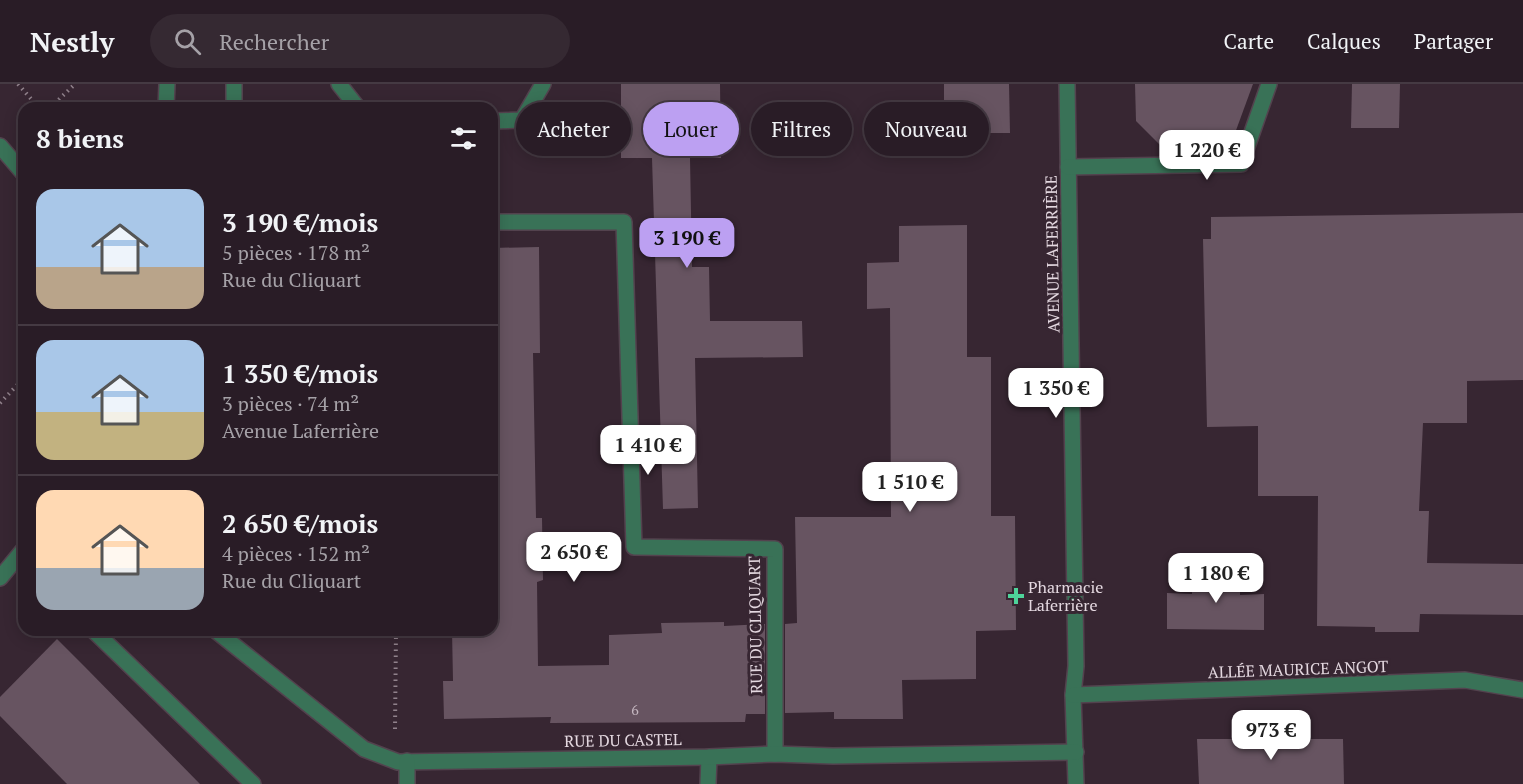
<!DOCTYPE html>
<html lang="fr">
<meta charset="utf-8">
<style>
body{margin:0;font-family:"PT Serif",serif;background:#352932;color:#f1f3f6;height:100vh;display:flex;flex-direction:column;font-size:22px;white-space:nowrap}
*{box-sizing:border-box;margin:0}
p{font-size:20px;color:#a5a1a7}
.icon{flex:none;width:33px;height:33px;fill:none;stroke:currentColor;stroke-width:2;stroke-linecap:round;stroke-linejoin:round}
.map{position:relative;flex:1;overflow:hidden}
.drawer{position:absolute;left:18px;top:18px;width:480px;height:534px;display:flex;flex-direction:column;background:#291c26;border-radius:18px;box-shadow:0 3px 15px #0003,0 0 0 2px #453a43}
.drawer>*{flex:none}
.banner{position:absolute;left:516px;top:18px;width:570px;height:54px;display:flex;gap:12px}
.price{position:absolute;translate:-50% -51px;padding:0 14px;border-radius:12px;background:#fff;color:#222;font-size:20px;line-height:39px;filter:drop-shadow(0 2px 3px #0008)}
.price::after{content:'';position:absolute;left:50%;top:36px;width:18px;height:14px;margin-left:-9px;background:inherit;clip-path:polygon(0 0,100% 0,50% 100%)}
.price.selected{background:#bca0f2;color:#111}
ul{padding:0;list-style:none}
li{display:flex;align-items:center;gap:18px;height:150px;padding:0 18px}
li+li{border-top:2px solid #453a43}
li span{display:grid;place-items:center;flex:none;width:168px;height:120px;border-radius:18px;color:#555}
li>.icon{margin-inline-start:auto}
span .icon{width:72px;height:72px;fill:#fffc;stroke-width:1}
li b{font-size:26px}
h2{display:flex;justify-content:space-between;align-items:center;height:72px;padding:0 18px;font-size:26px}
.chip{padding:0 21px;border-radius:27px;background:#291c26;box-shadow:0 3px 15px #0003,0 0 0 2px #453a43;font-size:21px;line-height:54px}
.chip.selected{background:#bca0f2;color:#111}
header{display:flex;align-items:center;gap:36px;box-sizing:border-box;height:84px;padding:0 30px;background:#291c26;border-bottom:2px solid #453a43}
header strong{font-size:28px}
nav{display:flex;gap:33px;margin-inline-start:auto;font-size:21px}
.search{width:420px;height:54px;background:#352932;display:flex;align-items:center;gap:15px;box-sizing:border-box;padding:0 21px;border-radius:33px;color:#a5a1a7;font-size:22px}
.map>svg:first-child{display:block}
.building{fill:#675461}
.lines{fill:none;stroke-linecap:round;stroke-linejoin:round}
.service-casing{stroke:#53424e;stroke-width:18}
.pedestrian-casing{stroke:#53424e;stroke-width:18}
.minor-casing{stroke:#53424e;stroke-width:18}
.path{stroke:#91828c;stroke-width:4;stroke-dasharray:1.5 4.5;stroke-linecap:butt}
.service{stroke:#397257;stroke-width:15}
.pedestrian{stroke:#397257;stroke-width:15}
.minor{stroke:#397257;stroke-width:15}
.poi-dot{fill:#4ed39a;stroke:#372632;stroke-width:2}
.labels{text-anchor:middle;stroke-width:6;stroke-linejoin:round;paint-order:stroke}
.number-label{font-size:14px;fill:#c5b7c0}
.street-label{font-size:16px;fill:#e4d8e0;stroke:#372632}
.poi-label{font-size:16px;fill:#e4d8e0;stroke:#372632;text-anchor:start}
</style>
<header>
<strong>Nestly</strong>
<div class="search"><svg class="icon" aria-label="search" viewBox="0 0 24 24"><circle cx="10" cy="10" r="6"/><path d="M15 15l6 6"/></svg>Rechercher</div>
<nav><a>Carte</a><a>Calques</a><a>Partager</a></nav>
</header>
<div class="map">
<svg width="1523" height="700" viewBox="0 0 1523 700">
<rect width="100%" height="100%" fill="#372632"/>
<!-- building -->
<g class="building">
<path d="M621 0H720L721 74H690L692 183H709L710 237H802L803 273 695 274 698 424 663 425 652 74H621Z"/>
<path d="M944 0H1009L1010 49H944Z"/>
<path d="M1135 0H1253L1231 60 1160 61 1136 37Z"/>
<path d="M1352 0H1400L1399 44H1351Z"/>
<path d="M1523 129V296L1467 297V339H1423L1419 427H1429L1427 479 1523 480V531L1420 530 1419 548H1375V543L1317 542 1318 412H1258V342L1207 343 1203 155H1211V133Z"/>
<path d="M967 141V273H991V432H1015L1016 546 976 547V595L902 596 903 635H834V628L785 629V540L797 539 795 433H891L890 224 867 225V179L899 178V142Z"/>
<path d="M539 163 540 269H533L536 434H542L543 496 537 498 538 582 609 581V551L662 549 661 539 724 538V542L765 540V630H746L745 638 550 639 551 633 444 635 443 597H453L452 546H492V164Z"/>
<path d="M1192 486H1240V511L1264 510V546L1167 545V509L1192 510Z"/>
<path d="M57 555 85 583 200 700H67L0 632V613Z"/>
<path d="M1197 655H1343L1344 700H1199Z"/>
</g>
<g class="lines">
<!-- service casing -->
<g class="service-casing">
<g id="service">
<path d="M339 0 358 24"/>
<path d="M492 37 522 36 543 0"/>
<path d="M0 62 24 90"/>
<path d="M93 546 253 700"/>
<path d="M708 700 709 673"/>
</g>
</g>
<!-- pedestrian casing -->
<g class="pedestrian-casing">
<g id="pedestrian">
<path d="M166 24 167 0"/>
<path d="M0 494 24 465"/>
</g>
</g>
<!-- minor casing -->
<g class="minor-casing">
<g id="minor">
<path d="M234 0V24"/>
<path d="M1067 0 1076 582 1073 611 1076 700"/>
<path d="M1068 83 1241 80 1269 0"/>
<path d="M492 138H624L634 463 775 465V670"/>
<path d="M215 546 364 665 398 678 709 673 775 670 833 672 1076 668"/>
<path d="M1073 611 1465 596 1523 606"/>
<path d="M407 700V677"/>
</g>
</g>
<!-- path -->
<g class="path">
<path d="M18 0 39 24"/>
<path d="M50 24 75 0"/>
<path d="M0 319 24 294"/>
<path d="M395 645 396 546"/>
</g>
<!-- service -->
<use href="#service" class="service"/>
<!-- pedestrian -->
<use href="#pedestrian" class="pedestrian"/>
<!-- minor -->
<use href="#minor" class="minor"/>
</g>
<!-- markers -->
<path class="poi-dot" d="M1013 503h6v6h6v6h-6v6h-6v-6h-6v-6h6z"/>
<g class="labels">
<!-- number labels -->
<g class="number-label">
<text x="635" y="631">6</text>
</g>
<!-- street labels -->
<g class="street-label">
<text transform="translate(1052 170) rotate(-91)" y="6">AVENUE LAFERRIÈRE</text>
<text transform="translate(755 541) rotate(-91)" y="6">RUE DU CLIQUART</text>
<text transform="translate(1298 585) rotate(-2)" y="6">ALLÉE MAURICE ANGOT</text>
<text transform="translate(623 656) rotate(-1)" y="6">RUE DU CASTEL</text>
</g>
<!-- poi labels -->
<g class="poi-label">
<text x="1028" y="509">Pharmacie<tspan x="1028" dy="18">Laferrière</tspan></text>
</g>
</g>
</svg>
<b class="price" style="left:1207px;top:97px">1 220 €</b>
<b class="price selected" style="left:687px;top:185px">3 190 €</b>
<b class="price" style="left:1056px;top:335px">1 350 €</b>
<b class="price" style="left:648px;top:392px">1 410 €</b>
<b class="price" style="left:910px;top:429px">1 510 €</b>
<b class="price" style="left:574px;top:499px">2 650 €</b>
<b class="price" style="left:1216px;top:520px">1 180 €</b>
<b class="price" style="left:1271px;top:677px">973 €</b>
<div class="banner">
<a class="chip">Acheter</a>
<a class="chip selected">Louer</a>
<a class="chip">Filtres</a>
<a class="chip">Nouveau</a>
</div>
<section class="drawer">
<h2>8 biens<svg class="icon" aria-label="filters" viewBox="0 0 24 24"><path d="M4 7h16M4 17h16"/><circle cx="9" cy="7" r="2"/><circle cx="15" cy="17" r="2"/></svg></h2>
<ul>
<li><span style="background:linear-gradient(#a9c7e8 65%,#b9a48a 0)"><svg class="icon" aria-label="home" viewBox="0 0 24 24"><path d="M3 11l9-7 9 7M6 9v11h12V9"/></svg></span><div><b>3 190 €/mois</b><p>5 pièces · 178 m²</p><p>Rue du Cliquart</p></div></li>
<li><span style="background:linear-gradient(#a9c7e8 60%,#c2b280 0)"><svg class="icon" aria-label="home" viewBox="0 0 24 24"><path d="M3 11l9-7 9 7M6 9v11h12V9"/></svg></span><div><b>1 350 €/mois</b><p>3 pièces · 74 m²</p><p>Avenue Laferrière</p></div></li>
<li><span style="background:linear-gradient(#ffd9b3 65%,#9aa5b1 0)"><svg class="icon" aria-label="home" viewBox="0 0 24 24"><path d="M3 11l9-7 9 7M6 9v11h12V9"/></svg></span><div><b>2 650 €/mois</b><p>4 pièces · 152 m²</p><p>Rue du Cliquart</p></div></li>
</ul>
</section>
</div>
